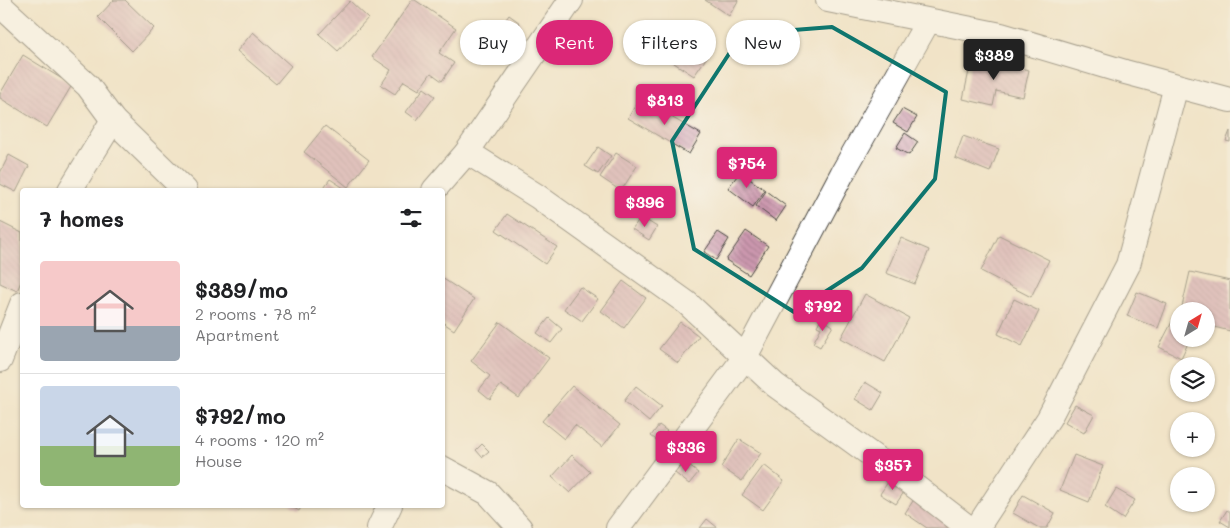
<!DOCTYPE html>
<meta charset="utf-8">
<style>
body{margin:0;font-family:Mali,sans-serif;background:#f6f6f6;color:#202124;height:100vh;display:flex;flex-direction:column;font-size:19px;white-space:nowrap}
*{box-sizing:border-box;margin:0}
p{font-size:16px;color:#757577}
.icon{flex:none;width:28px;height:28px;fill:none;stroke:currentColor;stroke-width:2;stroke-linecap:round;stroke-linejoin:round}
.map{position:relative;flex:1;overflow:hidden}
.side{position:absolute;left:20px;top:188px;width:425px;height:320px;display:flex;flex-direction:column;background:#fff;border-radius:5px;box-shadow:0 1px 4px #0004}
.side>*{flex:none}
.top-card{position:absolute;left:460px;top:20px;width:475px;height:45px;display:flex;gap:10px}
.needle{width:32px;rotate:37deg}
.tools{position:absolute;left:1170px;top:302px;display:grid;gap:10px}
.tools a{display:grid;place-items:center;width:45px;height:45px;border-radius:50%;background:#fff;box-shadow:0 1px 4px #0004;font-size:25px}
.price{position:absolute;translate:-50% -42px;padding:0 11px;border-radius:5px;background:#db2777;color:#fff;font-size:16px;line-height:32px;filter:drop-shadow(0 1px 2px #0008)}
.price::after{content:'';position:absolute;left:50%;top:30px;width:15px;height:11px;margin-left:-8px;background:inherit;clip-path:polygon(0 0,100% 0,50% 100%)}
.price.active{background:#222;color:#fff}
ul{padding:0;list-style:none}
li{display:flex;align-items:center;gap:15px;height:125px;padding:0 20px}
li+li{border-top:1px solid #e0e0e0}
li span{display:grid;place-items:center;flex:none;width:140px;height:100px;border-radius:5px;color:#555}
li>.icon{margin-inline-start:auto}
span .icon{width:60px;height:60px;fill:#fffc;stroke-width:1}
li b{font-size:21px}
h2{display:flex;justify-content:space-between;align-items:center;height:60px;padding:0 20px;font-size:21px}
.pill{padding:0 18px;border-radius:22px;background:#fff;box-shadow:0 1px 4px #0004;font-size:18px;line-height:45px}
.pill.active{background:#db2777;color:#fff}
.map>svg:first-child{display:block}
.building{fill:url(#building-back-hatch)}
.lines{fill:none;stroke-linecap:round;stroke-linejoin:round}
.street-casing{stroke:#494742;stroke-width:26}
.street{stroke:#fff;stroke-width:24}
.marked{fill:none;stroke:#0f766e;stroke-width:4;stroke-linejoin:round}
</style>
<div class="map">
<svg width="1230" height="528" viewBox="0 0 1230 528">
<defs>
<pattern id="building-back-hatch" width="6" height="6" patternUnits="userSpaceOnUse" patternTransform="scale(1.25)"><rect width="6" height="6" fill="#cc98af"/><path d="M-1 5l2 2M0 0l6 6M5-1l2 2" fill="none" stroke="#a67c8f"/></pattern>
</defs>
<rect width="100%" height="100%" fill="#f7f3e8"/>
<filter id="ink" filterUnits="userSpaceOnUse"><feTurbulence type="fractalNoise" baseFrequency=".02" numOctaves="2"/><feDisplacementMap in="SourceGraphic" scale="10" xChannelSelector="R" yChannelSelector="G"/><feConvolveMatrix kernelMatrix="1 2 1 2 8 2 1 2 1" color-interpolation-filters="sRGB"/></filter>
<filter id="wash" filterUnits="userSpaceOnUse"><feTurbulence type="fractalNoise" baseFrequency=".0096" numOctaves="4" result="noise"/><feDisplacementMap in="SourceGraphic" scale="20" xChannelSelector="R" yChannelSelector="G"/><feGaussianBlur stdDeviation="1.12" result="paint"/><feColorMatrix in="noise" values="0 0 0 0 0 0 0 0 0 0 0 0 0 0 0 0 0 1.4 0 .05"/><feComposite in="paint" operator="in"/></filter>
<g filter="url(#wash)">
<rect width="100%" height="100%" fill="#f1e3c7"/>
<g id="blocks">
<!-- building -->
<g class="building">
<path d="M114 0H125L154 28 132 51 98 17Z"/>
<path d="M412 0H415L456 28 439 53 454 63 442 81 431 73 419 90 404 81 395 94 381 85 391 70 372 57Z"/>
<path d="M705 0H737L738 1 729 16Z"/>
<path d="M350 1 368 18 338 51 319 34Z"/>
<path d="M509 15 520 23 516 30 504 22Z"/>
<path d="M507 27 515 34 507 44 499 37Z"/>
<path d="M253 32 291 66 276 84 237 51Z"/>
<path d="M690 40 709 54 694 76 674 63Z"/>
<path d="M23 55 72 85 47 127 0 98V94Z"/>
<path d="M972 57 1029 70 1023 97 996 91 993 106 963 99Z"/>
<path d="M424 88 435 96 417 120 406 112Z"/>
<path d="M639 99 701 134 689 154 628 118Z"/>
<path d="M902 109 917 117 908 132 893 123Z"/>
<path d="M325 126 369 160 348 187 304 152Z"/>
<path d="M1230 131V142L1226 141Z"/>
<path d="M905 133 918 142 909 155 896 148Z"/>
<path d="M963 136 999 149 990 172 955 158Z"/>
<path d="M598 147 611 156 598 174 585 166Z"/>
<path d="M616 153 637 166 621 191 600 177Z"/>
<path d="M9 155 29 166 16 192 0 184V173Z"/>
<path d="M740 172 765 190 753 207 728 188Z"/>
<path d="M330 179 347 190H322Z"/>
<path d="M766 191 786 206 776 221 756 206Z"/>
<path d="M507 214 557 247 545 264 496 230Z"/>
<path d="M641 217 657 227 649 240 632 229Z"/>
<path d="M0 222 22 233V279L17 291 0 283Z"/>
<path d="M746 231 768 246 749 275 726 260Z"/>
<path d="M718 232 729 239 716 260 704 252Z"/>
<path d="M999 235 1049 260 1031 297 981 271Z"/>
<path d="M901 238 929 250 915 284 886 273Z"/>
<path d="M1190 272 1230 281V331L1206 325V311H1181Z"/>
<path d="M442 278 474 299 454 330 442 322Z"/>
<path d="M623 281 646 298 624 328 601 311Z"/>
<path d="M580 287 598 299 582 321 564 309Z"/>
<path d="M1137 292 1167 304 1158 328 1127 316Z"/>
<path d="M865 294 909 318 885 362 841 338Z"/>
<path d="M1014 299 1039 311 1022 346 998 334Z"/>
<path d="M549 318 562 329 551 343 537 333Z"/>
<path d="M821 318 833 326 820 347 813 343 821 328 817 326Z"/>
<path d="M1174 318 1179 320V339H1190L1181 358 1159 347Z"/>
<path d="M500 322 549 358 519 398 501 385 490 399 479 390 490 376 471 361Z"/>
<path d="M680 322 699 336 678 363 659 349Z"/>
<path d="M865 382 883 393 873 410 855 399Z"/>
<path d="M572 386 620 425 602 447 575 425 564 439 542 421Z"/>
<path d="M636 386 662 406 649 422 624 401Z"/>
<path d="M1075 405 1094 415 1084 433 1065 422Z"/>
<path d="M659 425 667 431 659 442 651 436Z"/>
<path d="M739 439 761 453 742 481 721 467Z"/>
<path d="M482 444 489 451 482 457 476 450Z"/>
<path d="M572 455 590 472 570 493 552 477Z"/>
<path d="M1074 455 1103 466 1089 502 1060 490Z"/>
<path d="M684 462 698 473 689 484 675 473Z"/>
<path d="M764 465 784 481 763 510 742 495Z"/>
<path d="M890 479 906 489 896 504 880 494Z"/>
<path d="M1116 489 1135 500 1123 519 1105 507Z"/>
<path d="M1023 495 1055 513 1047 528H1039L1013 513Z"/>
<path d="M915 498 951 521 947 528H927L905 513Z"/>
<path d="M289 505H302L299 511Z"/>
<path d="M1227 510 1230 512V527L1220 521Z"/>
<path d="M707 519 718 528H700Z"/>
</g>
</g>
</g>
<g filter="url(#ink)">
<use href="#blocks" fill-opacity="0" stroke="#494742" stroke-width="1"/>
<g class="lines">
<!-- street casing -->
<g class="street-casing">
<g id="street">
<path d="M828 0 1001 35 1125 72 1230 100"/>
<path d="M0 5 88 86 113 120 185 190"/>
<path d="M467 152 537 196 687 303 775 385 917 488 969 528"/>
<path d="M70 190 113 120"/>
<path d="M434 190 467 152 571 0"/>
<path d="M0 360 22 304"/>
<path d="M442 468 488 493 520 528"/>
<path d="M379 528 390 505"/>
<path d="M618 528 745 357 842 174 928 21"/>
<path d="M977 528 1049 418 1128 265 1176 86"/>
</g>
</g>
<!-- street -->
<use href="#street" class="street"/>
</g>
</g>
<!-- marked area -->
<path d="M0 0H1230V528H0ZM832 27 946 92 935 179 862 268 794 312 694 249 672 141 742 34Z" fill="#f1e3c7" fill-opacity=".55" fill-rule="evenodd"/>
<path class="marked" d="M832 27 946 92 935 179 862 268 794 312 694 249 672 141 742 34Z"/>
</svg>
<div class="tools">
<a><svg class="needle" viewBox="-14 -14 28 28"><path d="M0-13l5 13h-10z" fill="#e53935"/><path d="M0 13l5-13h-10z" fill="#757577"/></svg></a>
<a><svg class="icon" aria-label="layers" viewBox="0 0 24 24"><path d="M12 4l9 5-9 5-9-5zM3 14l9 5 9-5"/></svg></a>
<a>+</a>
<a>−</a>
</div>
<b class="price active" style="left:994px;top:81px">$389</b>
<b class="price" style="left:665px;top:126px">$813</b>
<b class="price" style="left:747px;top:189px">$754</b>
<b class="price" style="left:645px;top:228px">$396</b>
<b class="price" style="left:823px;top:332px">$792</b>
<b class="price" style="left:686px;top:473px">$336</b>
<b class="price" style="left:893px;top:491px">$357</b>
<div class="top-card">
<a class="pill">Buy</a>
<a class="pill active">Rent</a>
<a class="pill">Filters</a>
<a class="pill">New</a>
</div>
<section class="side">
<h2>7 homes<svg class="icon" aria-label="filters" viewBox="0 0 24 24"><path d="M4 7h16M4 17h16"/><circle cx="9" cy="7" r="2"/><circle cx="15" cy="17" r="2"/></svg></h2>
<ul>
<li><span style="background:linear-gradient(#f6c9c9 65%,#9aa5b1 0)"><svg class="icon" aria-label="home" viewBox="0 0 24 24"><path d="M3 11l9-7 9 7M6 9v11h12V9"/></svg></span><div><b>$389/mo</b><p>2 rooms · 78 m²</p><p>Apartment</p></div></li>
<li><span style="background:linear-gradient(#c9d6e8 60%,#8fb573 0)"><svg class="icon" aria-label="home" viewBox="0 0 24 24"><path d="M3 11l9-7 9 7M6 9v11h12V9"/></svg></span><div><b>$792/mo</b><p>4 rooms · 120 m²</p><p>House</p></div></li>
</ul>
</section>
</div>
